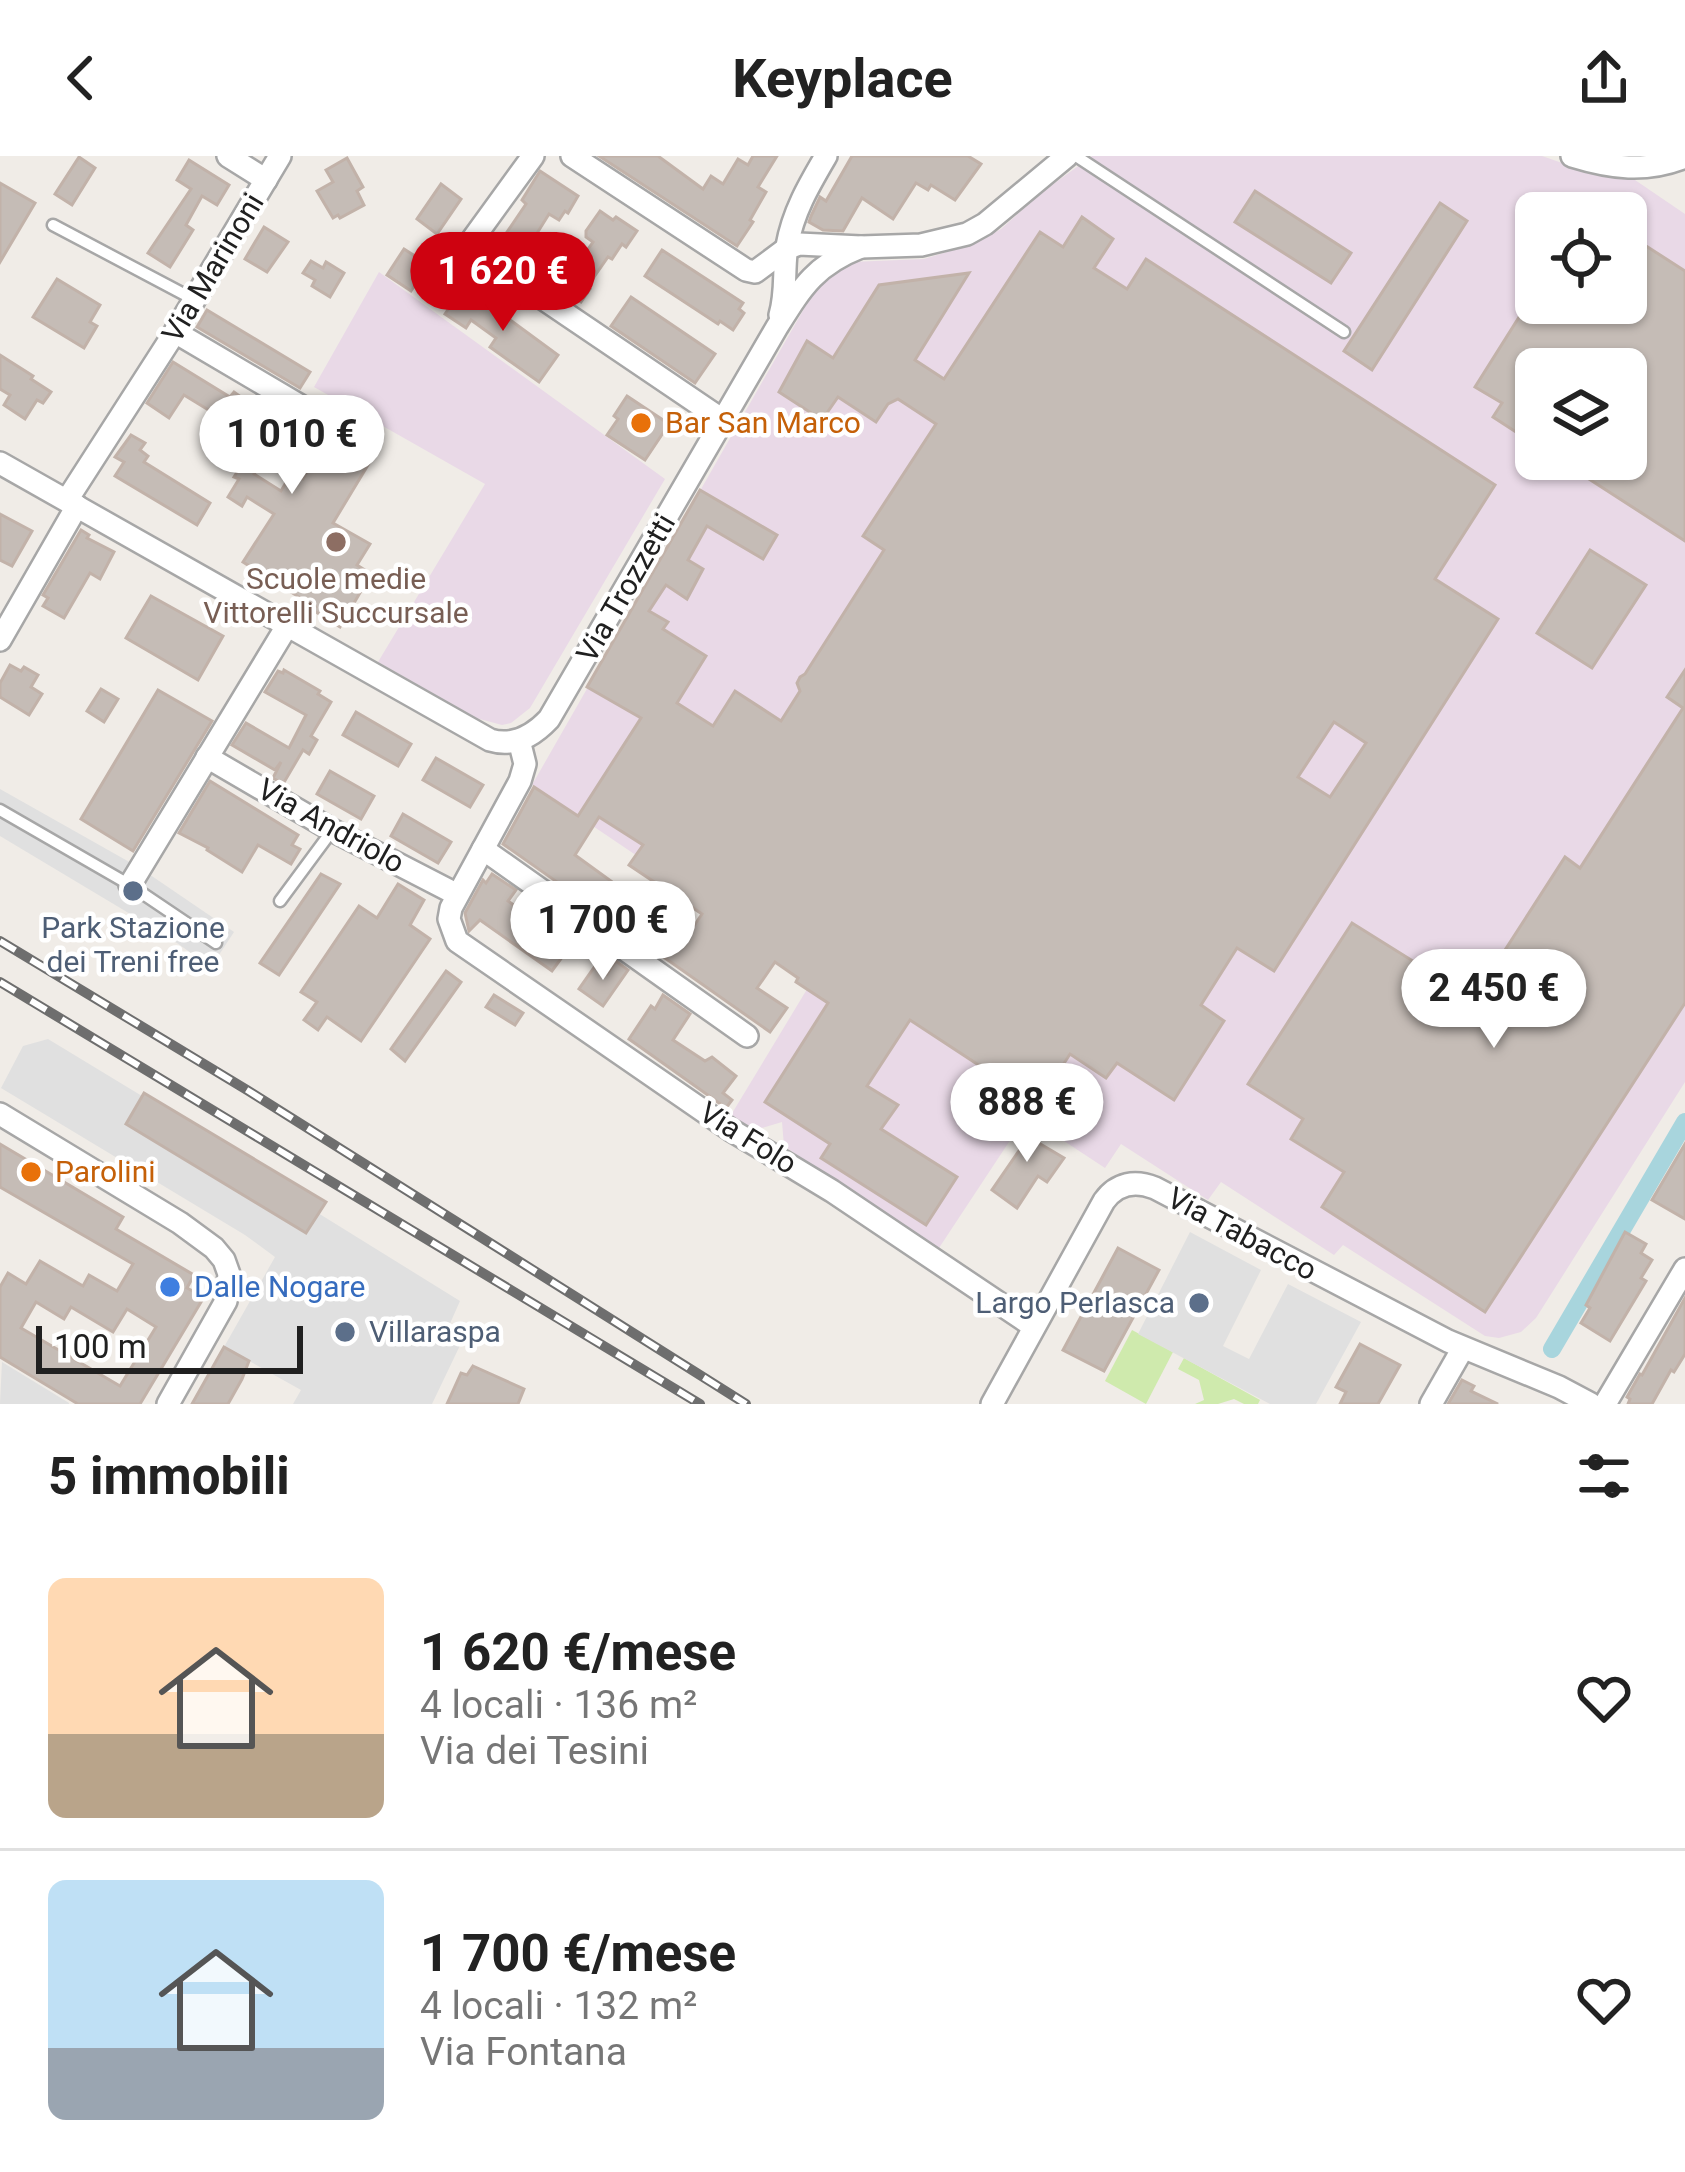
<!DOCTYPE html>
<html lang="it">
<meta charset="utf-8">
<style>
body{margin:0;font-family:Roboto,sans-serif;background:#f2f2f2;color:#222;height:100vh;display:flex;flex-direction:column;font-size:45px;white-space:nowrap}
*{box-sizing:border-box;margin:0}
p{font-size:39px;color:#767676}
.icon{flex:none;width:66px;height:66px;fill:none;stroke:currentColor;stroke-width:2;stroke-linecap:round;stroke-linejoin:round}
.map{position:relative;height:1248px;overflow:hidden}
.side{display:flex;flex-direction:column;background:#fff;flex:1}
.side>*{flex:none}
.buttons{position:absolute;left:1515px;top:36px;display:grid;gap:24px}
.buttons a{display:grid;place-items:center;width:132px;height:132px;border-radius:18px;background:#fff;box-shadow:0 3px 9px #0004;font-size:60px}
.scale{position:absolute;left:36px;bottom:30px;width:267px;box-sizing:border-box;padding-left:12px;border:6px solid #202020;border-top:0;font-size:33px;line-height:42px;white-space:nowrap;color:#202020;-webkit-text-stroke:9px #fff;paint-order:stroke}
.price{position:absolute;translate:-50% -102px;padding:0 27px;border-radius:42px;background:#fff;color:#222;font-size:39px;line-height:78px;filter:drop-shadow(0 3px 6px #0008)}
.price::after{content:'';position:absolute;left:50%;top:72px;width:36px;height:27px;margin-left:-18px;background:inherit;clip-path:polygon(0 0,100% 0,50% 100%)}
.price.on{background:#ce0210;color:#fff}
ul{padding:0;list-style:none}
li{display:flex;align-items:center;gap:36px;height:300px;padding:0 48px}
li+li{border-top:3px solid #e0e0e0}
li span{display:grid;place-items:center;flex:none;width:336px;height:240px;border-radius:18px;color:#555}
li>.icon{margin-inline-start:auto}
span .icon{width:144px;height:144px;fill:#fffc;stroke-width:1}
li b{font-size:51px}
h2{display:flex;justify-content:space-between;align-items:center;height:144px;padding:0 48px;font-size:51px}
header{display:flex;justify-content:space-between;align-items:center;height:156px;padding:0 48px;background:#fff;font-size:54px;font-weight:700}
.map>svg:first-child{display:block}
.industrial{fill:#e9d9e7;fill-rule:evenodd}
.grass{fill:#cfeaad}
.parking{fill:#e0e0e0}
.lines{fill:none;stroke-linecap:round;stroke-linejoin:round}
.canal{stroke:#a8d5dd;stroke-width:18}
.building{fill:#c5bcb6;stroke:#c2b2a9;stroke-width:3;fill-rule:evenodd}
.service-casing{stroke:#a7a7a7;stroke-width:15}
.minor-casing{stroke:#a7a7a7;stroke-width:26}
.service{stroke:#fff;stroke-width:10}
.minor{stroke:#fff;stroke-width:21}
.rail-casing{stroke:#6e6e6e;stroke-width:10}
.rail{stroke:#fff;stroke-width:6;stroke-dasharray:18;stroke-linecap:butt}
.food-dot{fill:#e8710a;stroke:#fff;stroke-width:4.5}
.education-dot{fill:#8d6e63;stroke:#fff;stroke-width:4.5}
.service-dot{fill:#5c6f8a;stroke:#fff;stroke-width:4.5}
.shop-dot{fill:#3f7fe0;stroke:#fff;stroke-width:4.5}
.labels{text-anchor:middle;stroke-width:9;stroke-linejoin:round;paint-order:stroke}
.street-label{font-size:30px;fill:#202020;stroke:#fff}
.food-label{font-size:30px;fill:#c56008;stroke:#fff;text-anchor:start}
.education-label{font-size:30px;fill:#785e54;stroke:#fff}
.service-label{font-size:30px;fill:#4e5e75;stroke:#fff}
.shop-label{font-size:30px;fill:#366cbe;stroke:#fff;text-anchor:start}
</style>
<header><svg class="icon" aria-label="back" viewBox="0 0 24 24"><path d="M15 5l-7 7 7 7"/></svg>Keyplace<svg class="icon" aria-label="share" viewBox="0 0 24 24"><path d="M12 15V3M7 8l5-5 5 5M5 13v7h14v-7"/></svg></header>
<div class="map">
<svg width="1685" height="1248" viewBox="0 0 1685 1248">
<rect width="100%" height="100%" fill="#f0ece7"/>
<!-- industrial -->
<g class="industrial">
<path d="M1092 0H1542L1591 17 1635 24 1685 58V926L1536 1162 1521 1176 1499 1182 1485 1180 1343 1089 1334 1099 1221 1026 1208 1044 1121 988 1105 1012 1026 960 937 1095 784 990 782 966 755 974 731 959 815 820 532 629 817 130 825 121 851 106 924 103 976 87 1001 73 1041 37ZM1536 57H1626V147H1536ZM1536 213H1626V303H1536Z"/>
<path d="M379 116 665 323 530 552 511 567 502 569 476 562 378 506 485 328 314 231Z"/>
</g>
<!-- grass -->
<g class="grass">
<path d="M1132 1174 1173 1196 1146 1248 1105 1225Z"/>
<path d="M1184 1202 1260 1244 1258 1248H1244L1234 1243 1218 1248H1195L1204 1244 1199 1224 1178 1213Z"/>
</g>
<!-- parking -->
<g class="parking">
<path d="M0 633 140 712 234 776 211 811 167 780 0 680Z"/>
<path d="M48 883 142 940 126 969 306 1076 318 1057 460 1145 448 1172 465 1179 432 1248H293L301 1234 224 1191 275 1101 245 1079 1 932 23 890Z"/>
<path d="M1190 1076 1261 1114 1223 1190 1249 1203 1288 1128 1361 1166 1316 1248H1270L1138 1178Z"/>
<path d="M2 1206 69 1247V1248H0Z"/>
</g>
<g class="lines">
<!-- canal -->
<path class="canal" d="M1552 1193 1685 966"/>
</g>
<!-- building -->
<g class="building">
<path d="M599 0H658L703 33 711 20 723 28 738 3 748 9 753 0H777L758 31 766 36 750 64 753 66 737 90Z"/>
<path d="M852 0H968L981 8 955 44 931 29 928 34 916 27 893 63 862 42 843 75 823 74 809 66 811 60 820 41 826 45Z"/>
<path d="M79 1 95 12 72 49 55 38Z"/>
<path d="M347 2 363 31 357 35 364 49 340 62 338 59 333 62 317 35 333 26 326 14Z"/>
<path d="M189 4 229 29 217 49 202 40 186 69 193 74 170 111 148 97 191 33 177 24Z"/>
<path d="M540 15 578 40 568 57 565 55 559 64 549 58 534 82 544 89 527 113 498 94 508 80 505 79 526 48 522 44Z"/>
<path d="M0 27 35 47 0 106Z"/>
<path d="M441 28 461 43 437 78 417 63Z"/>
<path d="M1255 35 1351 97 1331 127 1235 66Z"/>
<path d="M1440 47 1467 65 1372 214 1344 195Z"/>
<path d="M600 55 613 64 616 61 637 75 626 91 622 88 612 103 608 101 587 131 590 133 581 146 572 140 570 143 553 131 558 124 555 121 567 104 576 110 593 86 586 81V75Z"/>
<path d="M1082 61 1113 83 1094 112 1127 133 1146 103 1495 329 1435 423 1498 463 1274 815 1237 792 1201 849 1224 865 1174 944 1117 907 1106 922 1070 898 1038 948 910 864 867 930 898 949 881 973 957 1021 926 1069 821 1002 830 988 765 946 828 847 796 826 798 822 775 806 757 832 787 852 770 876 503 688 534 631 578 660 641 562 587 531 700 334 777 379 763 403 707 370 688 404 703 413 687 443 666 429 649 455 668 466 663 473 706 500 677 547 713 570 735 535 781 565 800 535 797 527 800 521 805 518 884 394 863 380 936 268 898 243 888 248 876 266 838 241 822 264 779 236 807 185 833 202 879 129 969 117 915 204 944 223 1040 76 1063 91ZM1334 566 1366 587 1330 641 1298 621ZM599 661 643 689 629 709 702 758 683 786 640 757 635 764 601 740 611 725 575 699Z"/>
<path d="M264 71 288 86 267 116 245 103Z"/>
<path d="M1643 88 1685 115V385L1558 303H1626V213H1536V289L1493 261 1502 247 1475 231 1528 147H1626V114Z"/>
<path d="M404 93 429 109 411 135 387 119Z"/>
<path d="M662 94 743 147 739 153 744 157 733 174 720 165 718 168 645 120Z"/>
<path d="M311 105 323 112 326 106 344 117 330 141 312 130 315 124 303 117Z"/>
<path d="M57 123 100 149 90 166 97 170 84 192 33 161Z"/>
<path d="M464 130 558 199 539 226 490 191 496 182 471 164 466 172 445 158Z"/>
<path d="M631 141 715 198 695 227 611 170Z"/>
<path d="M207 154 310 216 300 232 197 171Z"/>
<path d="M0 199 33 220 31 223 51 236 43 247 37 244 25 263 4 249 10 239 0 233Z"/>
<path d="M173 206 230 241 234 236 245 244 242 249 266 263 269 260 284 268 254 318 281 335 292 316 303 323 348 246 375 261 357 295 371 304 333 367 370 388 357 409 371 418 340 471 311 453 315 451 243 406 274 358 247 341 242 350 228 341 239 323 234 321 252 292 215 270 220 261 184 239 169 262 147 247Z"/>
<path d="M627 240 669 268 645 304 607 279 618 263 614 260Z"/>
<path d="M131 279 145 287 140 294 148 300 144 306 210 347 197 369 115 320 124 306 115 301Z"/>
<path d="M0 358 32 375 12 410 0 404Z"/>
<path d="M81 374 89 379 87 382 114 396 100 423 90 417 64 462 43 450 48 442 43 439Z"/>
<path d="M1590 394 1646 429 1592 512 1537 477Z"/>
<path d="M151 440 223 480 198 524 126 482Z"/>
<path d="M10 509 21 515 24 511 38 519 31 531 42 538 29 559 0 541V527Z"/>
<path d="M284 514 320 535 318 538 331 546 311 580 317 584 309 598 303 594 283 628 273 622 281 606 275 614 232 589 246 567 289 592 306 559 265 536 278 515 283 517Z"/>
<path d="M1685 514V847L1485 1156 1322 1051 1344 1016 1291 983 1303 963 1248 928 1352 767 1488 852 1509 821 1494 811 1565 701 1580 712 1683 552 1667 541Z"/>
<path d="M101 533 118 543 104 566 87 555Z"/>
<path d="M158 534 212 565 133 695 81 663Z"/>
<path d="M356 556 411 588 398 610 343 579Z"/>
<path d="M436 602 483 629 470 651 423 624Z"/>
<path d="M330 615 374 640 361 663 317 638Z"/>
<path d="M210 625 298 679 292 689 300 693 291 708 258 689 242 716 207 694 208 692 179 677Z"/>
<path d="M403 658 451 686 438 707 391 680Z"/>
<path d="M321 718 340 728 279 819 260 807Z"/>
<path d="M492 718 516 734 508 745 518 752 515 756 553 783 563 768 587 785 577 799 568 793 552 815 480 764 469 775 465 757 483 724 486 727Z"/>
<path d="M398 728 424 744 410 769 430 783 361 885 327 861 318 874 304 864 317 846 301 836 359 750 377 762Z"/>
<path d="M616 805 628 814 603 850 579 833 595 810 607 818Z"/>
<path d="M446 815 461 826 405 905 391 893Z"/>
<path d="M494 839 523 857 515 869 486 851Z"/>
<path d="M663 839 690 858 673 884 705 905 712 901 736 920 723 937 732 944 726 952 629 883 651 850 655 853Z"/>
<path d="M144 937 326 1046 306 1077 126 968Z"/>
<path d="M1025 961 1045 974 1037 986 1064 1002 1047 1026 1038 1020 1017 1052 992 1034 1025 986 1013 978Z"/>
<path d="M0 988 123 1061 116 1073 194 1119 187 1132 204 1141 140 1248H78L0 1201V1131L8 1117 26 1128 40 1105 83 1130 89 1119 117 1135 133 1108 0 1031ZM36 1146 64 1163 71 1151 113 1176 127 1153 156 1171 120 1230 21 1172Z"/>
<path d="M1685 988V1063L1652 1044Z"/>
<path d="M1625 1076 1646 1088 1641 1097 1652 1104 1641 1122 1646 1125 1610 1185 1581 1167 1590 1152 1586 1149Z"/>
<path d="M1118 1092 1159 1114 1104 1215 1063 1194Z"/>
<path d="M1685 1142V1198L1674 1216 1671 1214 1652 1248H1628L1630 1243 1627 1241 1640 1218 1642 1219Z"/>
<path d="M1360 1188 1400 1209 1378 1248H1340L1346 1236 1336 1231Z"/>
<path d="M224 1191 249 1205 242 1223 228 1248H192Z"/>
<path d="M473 1210 524 1233 518 1248H447L461 1217 467 1219Z"/>
<path d="M1462 1224 1474 1230 1471 1235 1498 1248H1448Z"/>
</g>
<g class="lines">
<!-- service casing -->
<g class="service-casing">
<g id="service">
<path d="M1076 0 1344 176"/>
<path d="M53 69 193 143"/>
<path d="M0 654 130 729 216 787"/>
<path d="M280 745 331 676"/>
</g>
</g>
<!-- minor casing -->
<g class="minor-casing">
<g id="minor">
<path d="M228 0 266 24"/>
<path d="M533 0 467 91 724 265"/>
<path d="M572 0 746 114 755 116 786 93 799 88 861 91 921 89 967 78 985 68 1067 0"/>
<path d="M1572 0C1611 12 1646 17 1685 1"/>
<path d="M780 159C787 136 783 113 787 90 793 56 809 29 826 0"/>
<path d="M175 176 304 252"/>
<path d="M0 307 490 584C513 591 533 580 549 563L777 171C802 131 815 109 861 91"/>
<path d="M67 344 175 176 280 0"/>
<path d="M0 484 77 350"/>
<path d="M519 584 525 608 520 625 451 752 449 763 457 785 731 974 832 1035 1033 1170"/>
<path d="M207 601 332 674 456 738"/>
<path d="M483 693 747 880"/>
<path d="M130 729 287 470"/>
<path d="M0 958 180 1067 214 1092 224 1104 229 1118 226 1145 168 1248"/>
<path d="M992 1248 1104 1045C1117 1027 1135 1024 1155 1032L1448 1185 1559 1231 1591 1248"/>
<path d="M1431 1248 1463 1192"/>
<path d="M1605 1248 1685 1113"/>
</g>
</g>
<!-- service -->
<use href="#service" class="service"/>
<!-- minor -->
<use href="#minor" class="minor"/>
<!-- rail casing -->
<g class="rail-casing">
<g id="rail">
<path d="M0 785 247 934 746 1248"/>
<path d="M0 826 700 1248"/>
</g>
</g>
<!-- rail -->
<use href="#rail" class="rail"/>
</g>
<!-- markers -->
<g class="food-dot">
<circle cx="641" cy="267" r="12"/>
<circle cx="31" cy="1016" r="12"/>
</g>
<circle class="education-dot" cx="336" cy="386" r="12"/>
<g class="service-dot">
<circle cx="133" cy="735" r="12"/>
<circle cx="1199" cy="1147" r="12"/>
<circle cx="345" cy="1176" r="12"/>
</g>
<circle class="shop-dot" cx="170" cy="1131" r="12"/>
<g class="labels">
<!-- street labels -->
<g class="street-label">
<text transform="translate(213 112) rotate(-59)" y="10">Via Marinoni</text>
<text transform="translate(626 432) rotate(-60)" y="10">Via Trozzetti</text>
<text transform="translate(331 670) rotate(29)" y="10">Via Andriolo</text>
<text transform="translate(748 982) rotate(32)" y="10">Via Folo</text>
<text transform="translate(1242 1078) rotate(28)" y="10">Via Tabacco</text>
</g>
<!-- food labels -->
<g class="food-label">
<text x="665" y="277">Bar San Marco</text>
<text x="55" y="1026">Parolini</text>
</g>
<!-- education labels -->
<g class="education-label">
<text x="336" y="433">Scuole medie<tspan x="336" dy="34">Vittorelli Succursale</tspan></text>
</g>
<!-- service labels -->
<g class="service-label">
<text x="133" y="782">Park Stazione<tspan x="133" dy="34">dei Treni free</tspan></text>
<text x="1175" y="1157" text-anchor="end">Largo Perlasca</text>
<text x="369" y="1186" text-anchor="start">Villaraspa</text>
</g>
<!-- shop labels -->
<g class="shop-label">
<text x="194" y="1141">Dalle Nogare</text>
</g>
</g>
</svg>
<div class="buttons">
<a><svg class="icon" aria-label="locate" viewBox="0 0 24 24"><circle cx="12" cy="12" r="6"/><path d="M12 2v4M12 18v4M2 12h4M18 12h4"/></svg></a>
<a><svg class="icon" aria-label="layers" viewBox="0 0 24 24"><path d="M12 4l9 5-9 5-9-5zM3 14l9 5 9-5"/></svg></a>
</div>
<div class="scale">100 m</div>
<b class="price on" style="left:503px;top:178px">1 620 €</b>
<b class="price" style="left:292px;top:341px">1 010 €</b>
<b class="price" style="left:603px;top:827px">1 700 €</b>
<b class="price" style="left:1494px;top:895px">2 450 €</b>
<b class="price" style="left:1027px;top:1009px">888 €</b>
</div>
<section class="side">
<h2>5 immobili<svg class="icon" aria-label="filters" viewBox="0 0 24 24"><path d="M4 7h16M4 17h16"/><circle cx="9" cy="7" r="2"/><circle cx="15" cy="17" r="2"/></svg></h2>
<ul>
<li><span style="background:linear-gradient(#ffd9b3 65%,#b9a48a 0)"><svg class="icon" aria-label="home" viewBox="0 0 24 24"><path d="M3 11l9-7 9 7M6 9v11h12V9"/></svg></span><div><b>1 620 €/mese</b><p>4 locali · 136 m²</p><p>Via dei Tesini</p></div><svg class="icon" aria-label="heart" viewBox="0 0 24 24"><path d="M12 20l-8-8c-3-5 5-10 8-4 3-6 11-1 8 4z"/></svg></li>
<li><span style="background:linear-gradient(#bfe0f5 70%,#9aa5b1 0)"><svg class="icon" aria-label="home" viewBox="0 0 24 24"><path d="M3 11l9-7 9 7M6 9v11h12V9"/></svg></span><div><b>1 700 €/mese</b><p>4 locali · 132 m²</p><p>Via Fontana</p></div><svg class="icon" aria-label="heart" viewBox="0 0 24 24"><path d="M12 20l-8-8c-3-5 5-10 8-4 3-6 11-1 8 4z"/></svg></li>
</ul>
</section>
